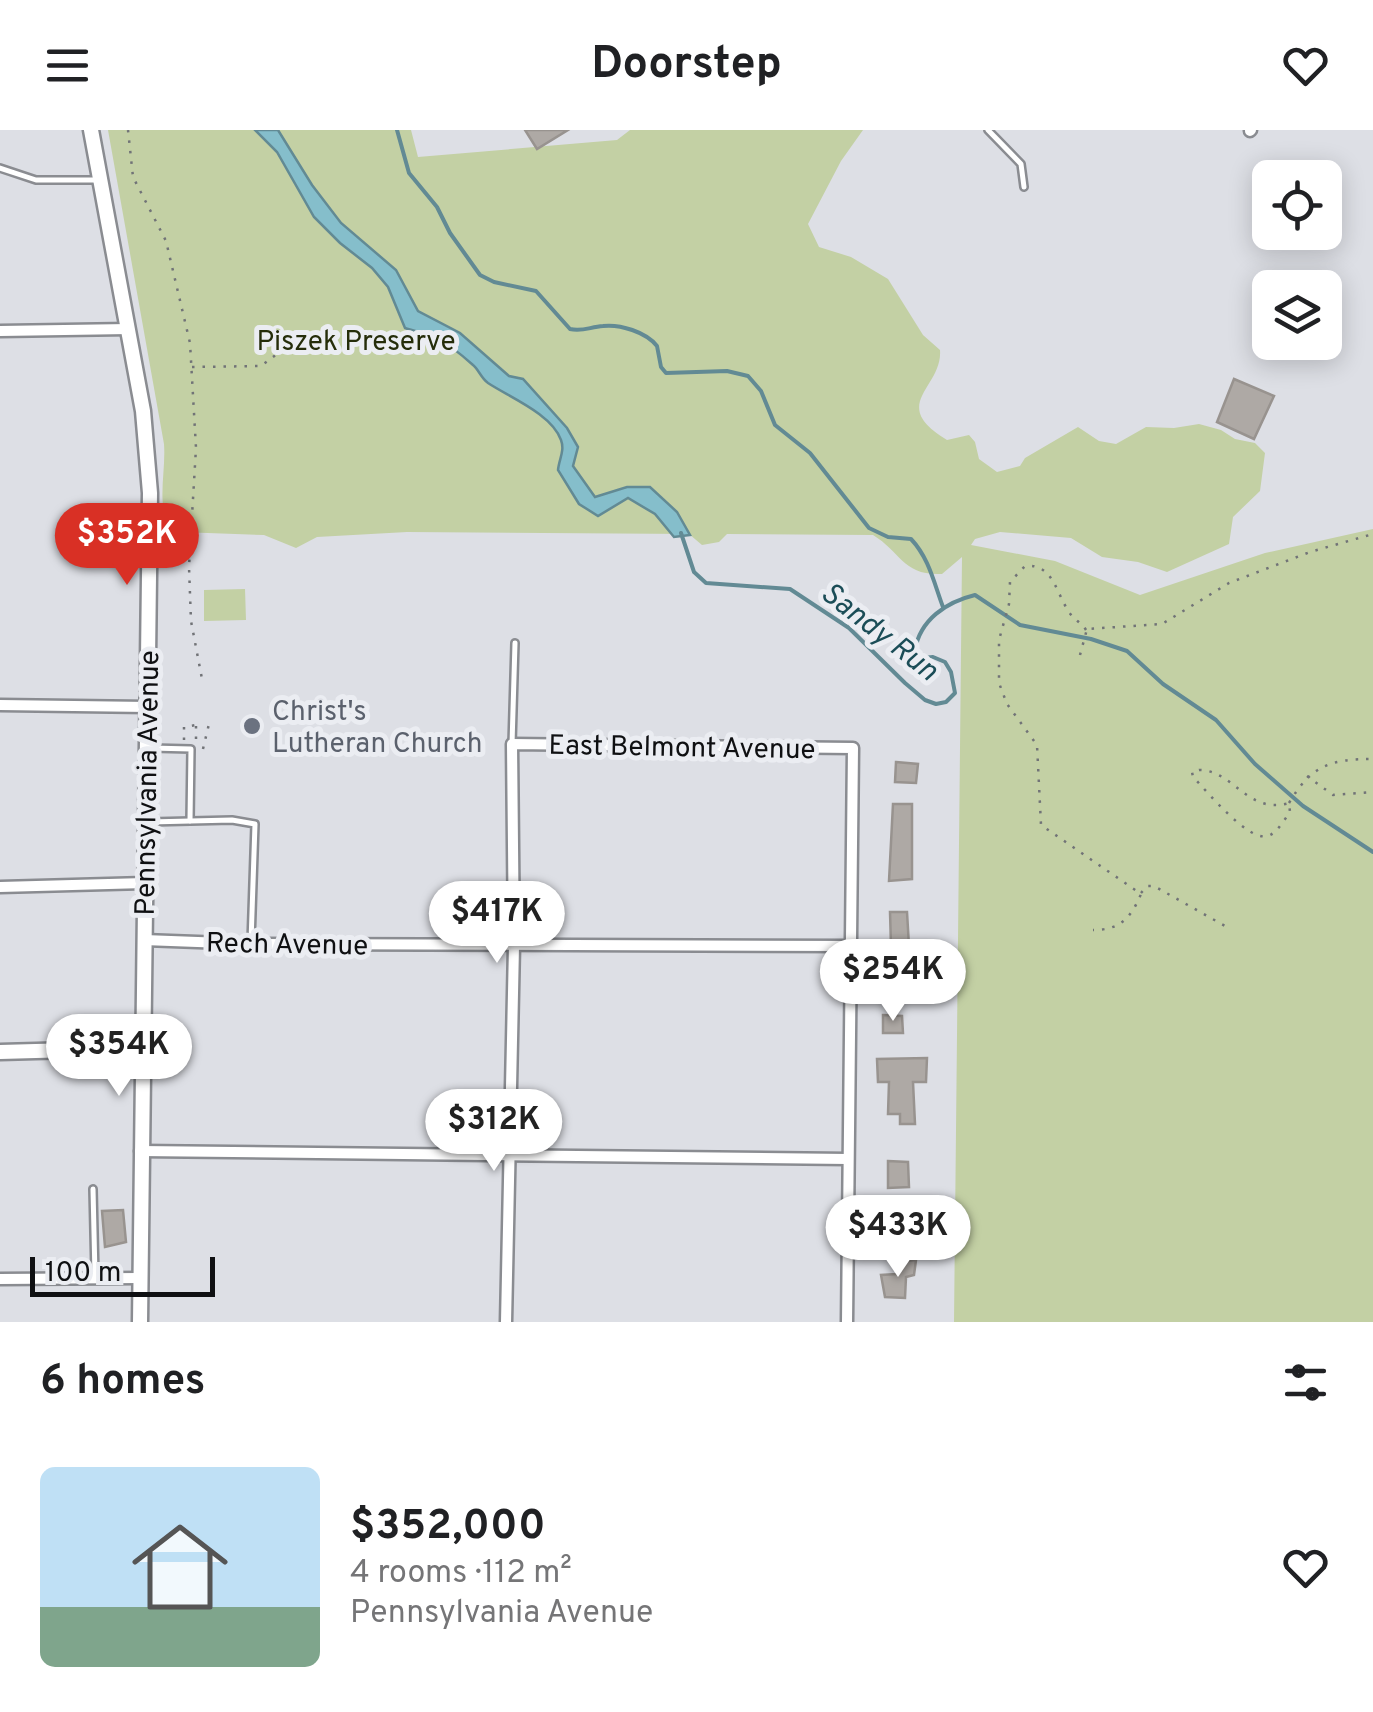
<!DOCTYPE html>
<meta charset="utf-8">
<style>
body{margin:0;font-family:Overpass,sans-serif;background:#f2f2f2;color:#202124;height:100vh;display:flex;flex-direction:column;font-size:38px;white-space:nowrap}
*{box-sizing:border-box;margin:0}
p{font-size:32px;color:#757577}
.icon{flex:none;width:55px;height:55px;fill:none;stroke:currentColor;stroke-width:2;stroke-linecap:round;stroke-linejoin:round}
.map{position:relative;height:1192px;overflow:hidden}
.panel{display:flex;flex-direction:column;background:#fff;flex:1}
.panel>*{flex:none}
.controls{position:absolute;left:1252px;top:30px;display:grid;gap:20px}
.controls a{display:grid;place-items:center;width:90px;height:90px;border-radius:15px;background:#fff;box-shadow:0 5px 25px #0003;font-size:50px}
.scale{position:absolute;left:30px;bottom:25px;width:185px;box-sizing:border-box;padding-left:10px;border:5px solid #0f1012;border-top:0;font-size:28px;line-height:35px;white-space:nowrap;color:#0f1012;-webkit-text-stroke:8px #ebedf2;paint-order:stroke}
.price{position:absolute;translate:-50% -85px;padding:0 22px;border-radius:35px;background:#fff;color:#222;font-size:32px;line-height:65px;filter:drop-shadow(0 2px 5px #0008)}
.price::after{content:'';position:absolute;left:50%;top:60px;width:30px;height:22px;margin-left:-15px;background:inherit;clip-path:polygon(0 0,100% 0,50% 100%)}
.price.active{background:#d93025;color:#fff}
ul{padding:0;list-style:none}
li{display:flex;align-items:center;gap:30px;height:250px;padding:0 40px}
li span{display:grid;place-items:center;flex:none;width:280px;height:200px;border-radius:15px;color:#555}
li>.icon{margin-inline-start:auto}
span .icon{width:120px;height:120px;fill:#fffc;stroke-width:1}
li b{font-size:42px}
h2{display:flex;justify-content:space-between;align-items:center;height:120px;padding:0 40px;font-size:42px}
header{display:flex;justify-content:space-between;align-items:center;height:130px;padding:0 40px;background:#fff;font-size:45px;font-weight:700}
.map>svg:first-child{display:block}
.green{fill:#c3d0a4}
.water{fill:#85becb;stroke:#628a94;stroke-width:2.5}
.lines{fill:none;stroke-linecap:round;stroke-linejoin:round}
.stream{stroke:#628a94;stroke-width:4}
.building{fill:#aea9a5;stroke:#98938f;stroke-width:2.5}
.lane-casing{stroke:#8a8c91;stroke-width:10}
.street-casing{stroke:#8a8c91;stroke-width:15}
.secondary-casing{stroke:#8a8c91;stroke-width:19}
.path{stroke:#717377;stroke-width:2.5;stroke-dasharray:2.5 8;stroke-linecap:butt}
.lane{stroke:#fff;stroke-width:5}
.street{stroke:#fff;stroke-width:10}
.secondary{stroke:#fff;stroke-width:14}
.worship-dot{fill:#6b7280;stroke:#ebedf2;stroke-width:4}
.labels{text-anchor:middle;stroke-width:10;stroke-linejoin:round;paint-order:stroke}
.park-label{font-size:28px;fill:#252d0a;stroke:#ebedf2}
.worship-label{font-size:28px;fill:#5b616d;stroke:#ebedf2;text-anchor:start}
.street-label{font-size:28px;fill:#0f1012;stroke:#ebedf2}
.water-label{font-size:30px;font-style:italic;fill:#1b4d57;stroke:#ebedf2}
</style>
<header><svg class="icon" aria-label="menu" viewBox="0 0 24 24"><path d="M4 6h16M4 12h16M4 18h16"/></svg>Doorstep<svg class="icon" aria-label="heart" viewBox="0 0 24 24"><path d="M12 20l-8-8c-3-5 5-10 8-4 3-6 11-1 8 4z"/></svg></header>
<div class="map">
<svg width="1373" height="1192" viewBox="0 0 1373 1192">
<rect width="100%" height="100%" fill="#dddfe5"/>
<!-- green -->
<g class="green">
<path d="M108 0H411L418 27 617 10 630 0H863L841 31 808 94 819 117 851 127 888 149 923 205 940 220C943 258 887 274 947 310L969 305 975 312 979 329 997 342 1020 336 1025 328 1078 297 1099 311 1116 314 1146 297 1174 298 1199 294 1221 300 1235 309 1255 313 1265 323 1260 361 1233 387 1229 414 1167 442 1138 432 1102 427 1071 408 1000 402 975 409 971 415 1055 431 1140 465 1265 423 1373 399V1192H954L962 427 942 444C903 446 901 422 873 405L727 404 719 412 702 415 689 404 407 402 317 407 296 418 264 405 180 402 179 398 168 394C157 371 166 341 164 314Z"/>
<path d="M245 459 246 490 204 491V460Z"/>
</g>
<!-- water -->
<path class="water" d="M255 0H278L312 55 341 93 396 140 418 181 460 203 509 246 523 249 567 298 578 317 573 336 595 367 627 357H650L677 382 690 405 674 407 655 384 628 368 598 386 579 374 558 340C559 329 565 321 561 310 552 284 509 267 488 253 481 248 479 240 473 235 463 226 448 214 435 207 429 204 414 201 405 198L388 157 372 138 340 113 314 87 277 22Z"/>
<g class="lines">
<!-- stream -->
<g class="stream">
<path d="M397 0 409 43 437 77 450 103 480 145 494 152 536 161 570 199C582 202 590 197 603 196 620 194 646 202 657 216L661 237 666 243 727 241 748 246 761 261 775 295 810 323 869 398 888 407 911 409C929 428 934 453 943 477"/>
<path d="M681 403 694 442 706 453 790 459 849 498 905 553 925 570 936 574 946 572 955 563 951 542 945 532 933 527 922 528 915 520C920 490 946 472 975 465L1020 495 1091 509 1127 521 1163 554 1216 590 1255 634 1303 676 1373 722"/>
</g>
</g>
<!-- building -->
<g class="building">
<path d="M525 0H568L537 19Z"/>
<path d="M1234 249 1274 266 1254 309 1217 292Z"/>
<path d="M896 632 918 634 916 653 895 652Z"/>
<path d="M893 674H912V749L889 751Z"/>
<path d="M890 782H907L909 816H891Z"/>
<path d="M914 841 915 862 894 863 895 842Z"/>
<path d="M883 885 902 886 903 903H883Z"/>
<path d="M927 928 926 952H913L915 994H900V984H888L889 952H878L877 929Z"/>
<path d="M888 1031 908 1032 909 1057 888 1058Z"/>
<path d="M933 1074 935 1089 918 1090 916 1077Z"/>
<path d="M123 1080 126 1112 105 1117 102 1081Z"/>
<path d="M886 1089H912L913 1108 885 1111Z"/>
<path d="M916 1130 914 1145 906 1147 905 1168 885 1167 881 1145 897 1144 896 1132Z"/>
</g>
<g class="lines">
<!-- lane casing -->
<g class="lane-casing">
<g id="lane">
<path d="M988 0 1021 34 1024 57"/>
<path d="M0 38 36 50H100"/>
<path d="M512 614 515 513"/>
<path d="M151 618 191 619 190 691"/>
<path d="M149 692 232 690 255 694 251 812"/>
<path d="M93 1059 95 1145"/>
</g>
</g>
<!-- street casing -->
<g class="street-casing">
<g id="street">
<path d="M1250 1 1251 0"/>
<path d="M0 201 129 199"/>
<path d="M0 575 148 577"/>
<path d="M0 757 145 753"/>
<path d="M144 810 251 814 850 816"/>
<path d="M140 1021 848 1029"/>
<path d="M0 1149 140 1148"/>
<path d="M506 1192 514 816 512 614 853 618 847 1192"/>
</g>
</g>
<!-- secondary casing -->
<g class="secondary-casing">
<g id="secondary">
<path d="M91 0 143 281 150 363 140 1192"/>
<path d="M0 922 143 918"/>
</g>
</g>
<!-- path -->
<g class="path">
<path d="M128 0 133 47 166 111 190 213 196 318 189 437 191 491 202 549"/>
<path d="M192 237 261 236 277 224 285 209 280 203 274 208 281 214"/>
<path d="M1086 500C1081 492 1074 490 1069 482 1056 463 1053 433 1025 436L1010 452 1009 474 999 510V553L1007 574 1037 615 1041 695 1141 764C1131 788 1120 800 1093 800"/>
<path d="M1080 525 1087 499 1162 494 1229 453 1310 422 1373 404"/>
<path d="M196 596V613"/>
<path d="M184 610V597L202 594"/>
<path d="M203 619 209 594"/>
<path d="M1199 640C1234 640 1247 685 1289 673L1290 682C1284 690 1277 703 1268 706 1248 712 1207 661 1193 647L1192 642Z"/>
<path d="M1307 646 1333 665 1373 662"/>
<path d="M1289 673C1311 636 1329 629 1373 629"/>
<path d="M1141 763 1147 756H1154L1225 796"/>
</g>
<!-- lane -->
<use href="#lane" class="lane"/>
<!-- street -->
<use href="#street" class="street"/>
<!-- secondary -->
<use href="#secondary" class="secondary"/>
</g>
<!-- markers -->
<circle class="worship-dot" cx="252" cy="596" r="10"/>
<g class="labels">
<!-- park labels -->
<g class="park-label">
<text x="356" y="220">Piszek Preserve</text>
</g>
<!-- worship labels -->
<g class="worship-label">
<text x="272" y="590">Christ's<tspan x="272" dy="32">Lutheran Church</tspan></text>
</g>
<!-- street labels -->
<g class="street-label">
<text transform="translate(682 616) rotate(1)" y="10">East Belmont Avenue</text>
<text transform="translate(146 653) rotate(-89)" y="10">Pennsylvania Avenue</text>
<text transform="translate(287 813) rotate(1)" y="10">Rech Avenue</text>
</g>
<!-- water labels -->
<g class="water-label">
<text transform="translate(880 501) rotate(38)" y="10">Sandy Run</text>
</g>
</g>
</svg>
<div class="controls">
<a><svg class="icon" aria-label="locate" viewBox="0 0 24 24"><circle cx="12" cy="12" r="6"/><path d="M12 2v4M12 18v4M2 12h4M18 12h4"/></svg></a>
<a><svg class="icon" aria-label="layers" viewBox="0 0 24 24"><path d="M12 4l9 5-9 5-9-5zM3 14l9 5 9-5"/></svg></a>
</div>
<div class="scale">100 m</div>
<b class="price active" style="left:127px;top:458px">$352K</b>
<b class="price" style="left:497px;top:836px">$417K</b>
<b class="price" style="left:893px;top:894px">$254K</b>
<b class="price" style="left:119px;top:969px">$354K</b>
<b class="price" style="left:494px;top:1044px">$312K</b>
<b class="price" style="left:898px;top:1150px">$433K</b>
</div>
<section class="panel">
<h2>6 homes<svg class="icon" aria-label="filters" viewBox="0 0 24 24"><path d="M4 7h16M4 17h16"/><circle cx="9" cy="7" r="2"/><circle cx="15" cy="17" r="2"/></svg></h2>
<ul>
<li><span style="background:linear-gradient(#bfe0f5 70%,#7fa58c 0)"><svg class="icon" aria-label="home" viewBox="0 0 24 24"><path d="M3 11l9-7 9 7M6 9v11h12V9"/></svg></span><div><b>$352,000</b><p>4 rooms · 112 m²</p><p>Pennsylvania Avenue</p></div><svg class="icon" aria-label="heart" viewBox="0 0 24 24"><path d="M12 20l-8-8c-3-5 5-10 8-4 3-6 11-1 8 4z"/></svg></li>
</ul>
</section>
